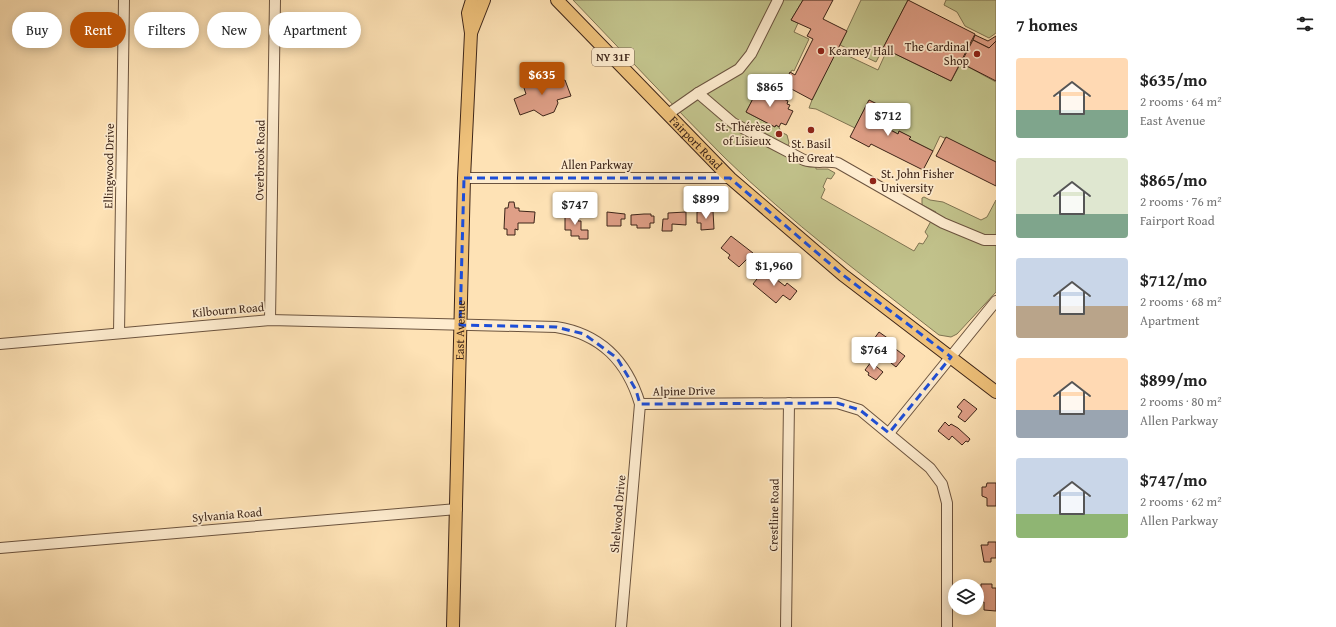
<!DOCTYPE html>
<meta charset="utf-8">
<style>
body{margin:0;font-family:"Gentium Book Plus",serif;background:#f2f2f2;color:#222;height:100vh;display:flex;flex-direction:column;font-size:15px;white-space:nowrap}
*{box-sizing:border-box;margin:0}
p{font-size:13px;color:#767676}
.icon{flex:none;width:22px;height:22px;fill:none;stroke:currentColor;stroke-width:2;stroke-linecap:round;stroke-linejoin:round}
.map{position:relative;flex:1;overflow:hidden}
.panel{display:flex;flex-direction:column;background:#fff;width:340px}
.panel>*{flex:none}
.hud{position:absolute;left:12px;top:12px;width:380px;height:36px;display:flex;gap:8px}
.fabs{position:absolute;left:948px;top:579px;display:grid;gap:8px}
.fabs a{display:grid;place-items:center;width:36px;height:36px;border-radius:50%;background:#fff;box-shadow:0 2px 10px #0003;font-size:20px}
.price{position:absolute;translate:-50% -34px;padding:0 9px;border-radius:4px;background:#fff;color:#222;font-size:13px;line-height:26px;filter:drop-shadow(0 1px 2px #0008)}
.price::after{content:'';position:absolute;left:50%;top:24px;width:12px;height:9px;margin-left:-6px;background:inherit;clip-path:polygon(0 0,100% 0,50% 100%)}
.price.on{background:#b45309;color:#fff}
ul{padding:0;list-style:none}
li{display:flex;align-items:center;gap:12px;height:100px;padding:0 20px}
li span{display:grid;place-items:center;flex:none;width:112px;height:80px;border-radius:4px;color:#555}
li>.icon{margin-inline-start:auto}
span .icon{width:48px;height:48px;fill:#fffc;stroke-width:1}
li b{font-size:17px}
h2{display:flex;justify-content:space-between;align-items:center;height:48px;padding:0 20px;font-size:17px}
.tag{padding:0 14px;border-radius:18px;background:#fff;box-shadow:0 2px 10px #0003;font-size:14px;line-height:36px}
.tag.on{background:#b45309;color:#fff}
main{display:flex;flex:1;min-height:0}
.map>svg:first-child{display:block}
.green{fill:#c2c38c;stroke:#7f7452}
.building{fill:#df9f87;stroke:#3c2418}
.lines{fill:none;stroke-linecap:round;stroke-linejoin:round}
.minor-casing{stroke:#6c543f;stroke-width:12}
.major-casing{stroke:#3c2418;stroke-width:14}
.minor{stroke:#feeccf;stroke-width:10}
.major{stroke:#efc17a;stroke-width:12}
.marked{fill:none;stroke:#1d4ed8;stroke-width:3;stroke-dasharray:8 5;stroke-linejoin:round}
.poi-dot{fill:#8f2418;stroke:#feeccf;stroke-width:1.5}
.labels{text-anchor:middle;stroke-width:3.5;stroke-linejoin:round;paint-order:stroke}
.shield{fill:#feeccf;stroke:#76604f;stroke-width:1}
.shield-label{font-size:11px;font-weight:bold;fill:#3c2418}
.poi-label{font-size:12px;fill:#3c2418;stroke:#feeccf;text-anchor:end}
.street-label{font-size:12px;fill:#3c2418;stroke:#feeccf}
</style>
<main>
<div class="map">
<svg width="996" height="627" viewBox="0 0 996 627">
<rect width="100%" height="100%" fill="#fee2b5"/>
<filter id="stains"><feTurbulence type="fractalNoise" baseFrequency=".005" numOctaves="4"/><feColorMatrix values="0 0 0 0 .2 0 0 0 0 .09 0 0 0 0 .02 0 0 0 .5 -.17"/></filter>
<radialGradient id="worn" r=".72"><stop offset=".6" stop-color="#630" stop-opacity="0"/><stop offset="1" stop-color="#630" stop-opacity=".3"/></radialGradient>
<!-- green -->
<g class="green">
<path d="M573 0H803L791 20 798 23 794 32 809 39 794 71 792 70 780 92 761 84 746 112 775 127 776 125 779 127 781 132 787 135 789 143 784 154 804 164 816 167V169H828L835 173 831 179 827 178 823 187 825 189 821 198 914 251 919 243 923 244 928 236 925 232 936 212 922 205V198L924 197 930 200 943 202 981 220 987 217 996 200V292L957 334 951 337 939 335C866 278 790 222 724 157 673 106 623 52 573 0Z"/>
<path d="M861 0H908L876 62 840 45Z"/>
<path d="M946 0H996V33L989 38 965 26 957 12 944 5Z"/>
<path d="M837 48 842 53 878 70 887 50 951 81 961 63 996 82V162L940 136 933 151 909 139 910 137 899 131 898 134 881 125 888 110 869 100 855 128 816 109 809 108 812 100Z"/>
</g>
<!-- building -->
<g class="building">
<path d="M803 0H833L823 19 847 31 812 100 784 85 790 72 795 75 813 39 807 36 811 29 791 20Z"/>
<path d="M908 0 975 34 951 81 883 48Z"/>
<path d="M975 35 988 41 996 36V41L989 48 973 40Z"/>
<path d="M973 40 989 48 996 41V81L961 63Z"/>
<path d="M549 75 555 83 565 80 571 96 557 100 558 103 554 112 543 116 534 110 520 115 514 99 526 94 523 85 531 82V84Z"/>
<path d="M759 87 788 101 787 104 790 105 788 109 793 111 786 125 781 123 779 127 776 125 775 127 746 112Z"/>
<path d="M869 100 889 110 881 125 898 134 899 131 911 137 909 139 933 151 923 170 871 144 869 147 850 137Z"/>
<path d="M946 137 996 162V186L936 156Z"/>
<path d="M509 202H514L515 208H519V211L535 212 534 223H518V230L515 229V235H507V229H504L505 208H508Z"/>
<path d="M703 210 713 211 714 229 701 230V223H697V212L703 211Z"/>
<path d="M607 212 625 214V219H621V226H607Z"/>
<path d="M686 212V225L672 224V231H662L663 219H668V213Z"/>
<path d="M565 213H578V221H581V230H588V239H579V236H571V230H565Z"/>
<path d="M644 214H651V216H654V223H650V228H637V225H631V215Z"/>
<path d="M731 236 753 253 739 267 728 258 730 255 721 248Z"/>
<path d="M764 270 785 286 787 283 797 291 790 300 783 295 776 303 753 284Z"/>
<path d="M879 332 896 344 893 347 905 356 896 367 886 359 888 357 871 343Z"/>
<path d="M871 362 883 372 876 380 868 375 869 373 865 370Z"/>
<path d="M964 399 977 409 965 422 958 417 962 411 957 407Z"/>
<path d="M945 422 949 426 951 424 958 428 970 439 968 442 966 441 962 445 952 436 949 440 938 431Z"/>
<path d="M987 483H996V506H987V498L982 496V487H986Z"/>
<path d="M988 542H996V558H991V562H984L981 545H988Z"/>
<path d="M981 584H992V588H996V611L984 610V602H981Z"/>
</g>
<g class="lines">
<!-- minor casing -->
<g class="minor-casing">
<g id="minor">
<path d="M698 93 733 123 804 160C816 164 827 160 838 163L943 223 984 240H996"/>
<path d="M668 114 698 93 739 69 751 54 778 0"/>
<path d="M464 178H730"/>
<path d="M270 320 275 0"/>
<path d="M119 333 124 0"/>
<path d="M0 344 270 320 556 327C601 334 627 361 640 404L621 627"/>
<path d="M640 404 837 403 860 410 930 468 942 484 947 503V627"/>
<path d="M889 433 996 301"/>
<path d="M0 548 457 509"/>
<path d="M786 627 789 403"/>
</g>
</g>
<!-- major casing -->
<g class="major-casing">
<g id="major">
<path id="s1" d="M557 0 730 178 843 275 996 392"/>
<path d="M471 33 484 0"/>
<path id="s2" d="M453 627 464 178 471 33 468 13 472 0"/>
</g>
</g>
<!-- minor -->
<use href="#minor" class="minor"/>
<!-- major -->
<use href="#major" class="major"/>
</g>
<!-- marked area -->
<path class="marked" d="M464 178H730L843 275 951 357 889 433 860 410 837 403 640 404 636 390 617 358 584 334 556 327 460 325Z"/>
<!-- markers -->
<g class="poi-dot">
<circle cx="821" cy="51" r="4"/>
<circle cx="977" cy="54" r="4"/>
<circle cx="811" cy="130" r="4"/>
<circle cx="779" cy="134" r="4"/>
<circle cx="873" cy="181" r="4"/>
</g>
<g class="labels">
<!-- shield labels -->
<rect class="shield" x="592" y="48" width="42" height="18" rx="3"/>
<g class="shield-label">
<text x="613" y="61">NY 31F</text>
</g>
<!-- poi labels -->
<g class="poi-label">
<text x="969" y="51">The Cardinal<tspan x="969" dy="14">Shop</tspan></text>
<text x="829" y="55" text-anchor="start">Kearney Hall</text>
<text x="771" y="131">St. Thérèse<tspan x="771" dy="14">of Lisieux</tspan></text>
<text x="811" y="148" text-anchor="middle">St. Basil<tspan x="811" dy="14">the Great</tspan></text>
<text x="881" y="178" text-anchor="start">St. John Fisher<tspan x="881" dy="14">University</tspan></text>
</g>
<!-- street labels -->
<g class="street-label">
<text dy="4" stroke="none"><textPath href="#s1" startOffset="199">Fairport Road</textPath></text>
<text transform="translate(260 160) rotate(-89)" y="4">Overbrook Road</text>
<text x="597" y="169">Allen Parkway</text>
<text transform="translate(109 166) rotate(-89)" y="4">Ellingwood Drive</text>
<text transform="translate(228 310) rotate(-5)" y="4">Kilbourn Road</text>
<text dy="4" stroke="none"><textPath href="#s2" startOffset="297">East Avenue</textPath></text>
<text transform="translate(684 391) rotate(-1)" y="4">Alpine Drive</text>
<text transform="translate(618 514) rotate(-85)" y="4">Shelwood Drive</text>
<text transform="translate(227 515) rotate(-5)" y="4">Sylvania Road</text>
<text transform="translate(774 515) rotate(-89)" y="4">Crestline Road</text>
</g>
</g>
<rect width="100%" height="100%" filter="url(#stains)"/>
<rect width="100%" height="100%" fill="url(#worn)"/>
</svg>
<div class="fabs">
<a><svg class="icon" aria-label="layers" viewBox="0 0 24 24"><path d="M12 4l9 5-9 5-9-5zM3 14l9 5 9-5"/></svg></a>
</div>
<b class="price on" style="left:542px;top:96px">$635</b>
<b class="price" style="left:770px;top:108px">$865</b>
<b class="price" style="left:888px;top:137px">$712</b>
<b class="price" style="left:706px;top:220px">$899</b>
<b class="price" style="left:575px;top:226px">$747</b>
<b class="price" style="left:774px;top:287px">$1,960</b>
<b class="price" style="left:874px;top:371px">$764</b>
<div class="hud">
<a class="tag">Buy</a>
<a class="tag on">Rent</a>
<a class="tag">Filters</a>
<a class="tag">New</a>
<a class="tag">Apartment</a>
</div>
</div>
<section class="panel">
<h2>7 homes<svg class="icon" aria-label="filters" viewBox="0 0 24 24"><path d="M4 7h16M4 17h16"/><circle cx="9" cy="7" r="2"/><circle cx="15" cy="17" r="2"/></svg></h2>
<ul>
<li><span style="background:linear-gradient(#ffd9b3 65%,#7fa58c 0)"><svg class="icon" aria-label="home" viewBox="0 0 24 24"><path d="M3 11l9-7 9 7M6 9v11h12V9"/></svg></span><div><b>$635/mo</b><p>2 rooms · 64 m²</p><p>East Avenue</p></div></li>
<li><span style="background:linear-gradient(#dfe7d0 70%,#7fa58c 0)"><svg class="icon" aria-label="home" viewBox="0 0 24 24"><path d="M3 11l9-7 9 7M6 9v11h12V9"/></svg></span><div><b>$865/mo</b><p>2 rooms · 76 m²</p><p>Fairport Road</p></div></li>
<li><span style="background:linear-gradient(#c9d6e8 60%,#b9a48a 0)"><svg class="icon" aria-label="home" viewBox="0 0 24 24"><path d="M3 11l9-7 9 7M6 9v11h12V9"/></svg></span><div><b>$712/mo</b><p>2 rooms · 68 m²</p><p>Apartment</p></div></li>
<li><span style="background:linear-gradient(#ffd9b3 65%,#9aa5b1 0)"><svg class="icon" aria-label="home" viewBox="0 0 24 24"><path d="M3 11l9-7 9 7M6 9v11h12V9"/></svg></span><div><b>$899/mo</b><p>2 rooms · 80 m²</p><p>Allen Parkway</p></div></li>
<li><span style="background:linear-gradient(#c9d6e8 70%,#8fb573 0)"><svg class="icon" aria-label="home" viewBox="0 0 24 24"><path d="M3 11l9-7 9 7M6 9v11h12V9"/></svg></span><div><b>$747/mo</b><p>2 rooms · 62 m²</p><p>Allen Parkway</p></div></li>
</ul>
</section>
</main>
